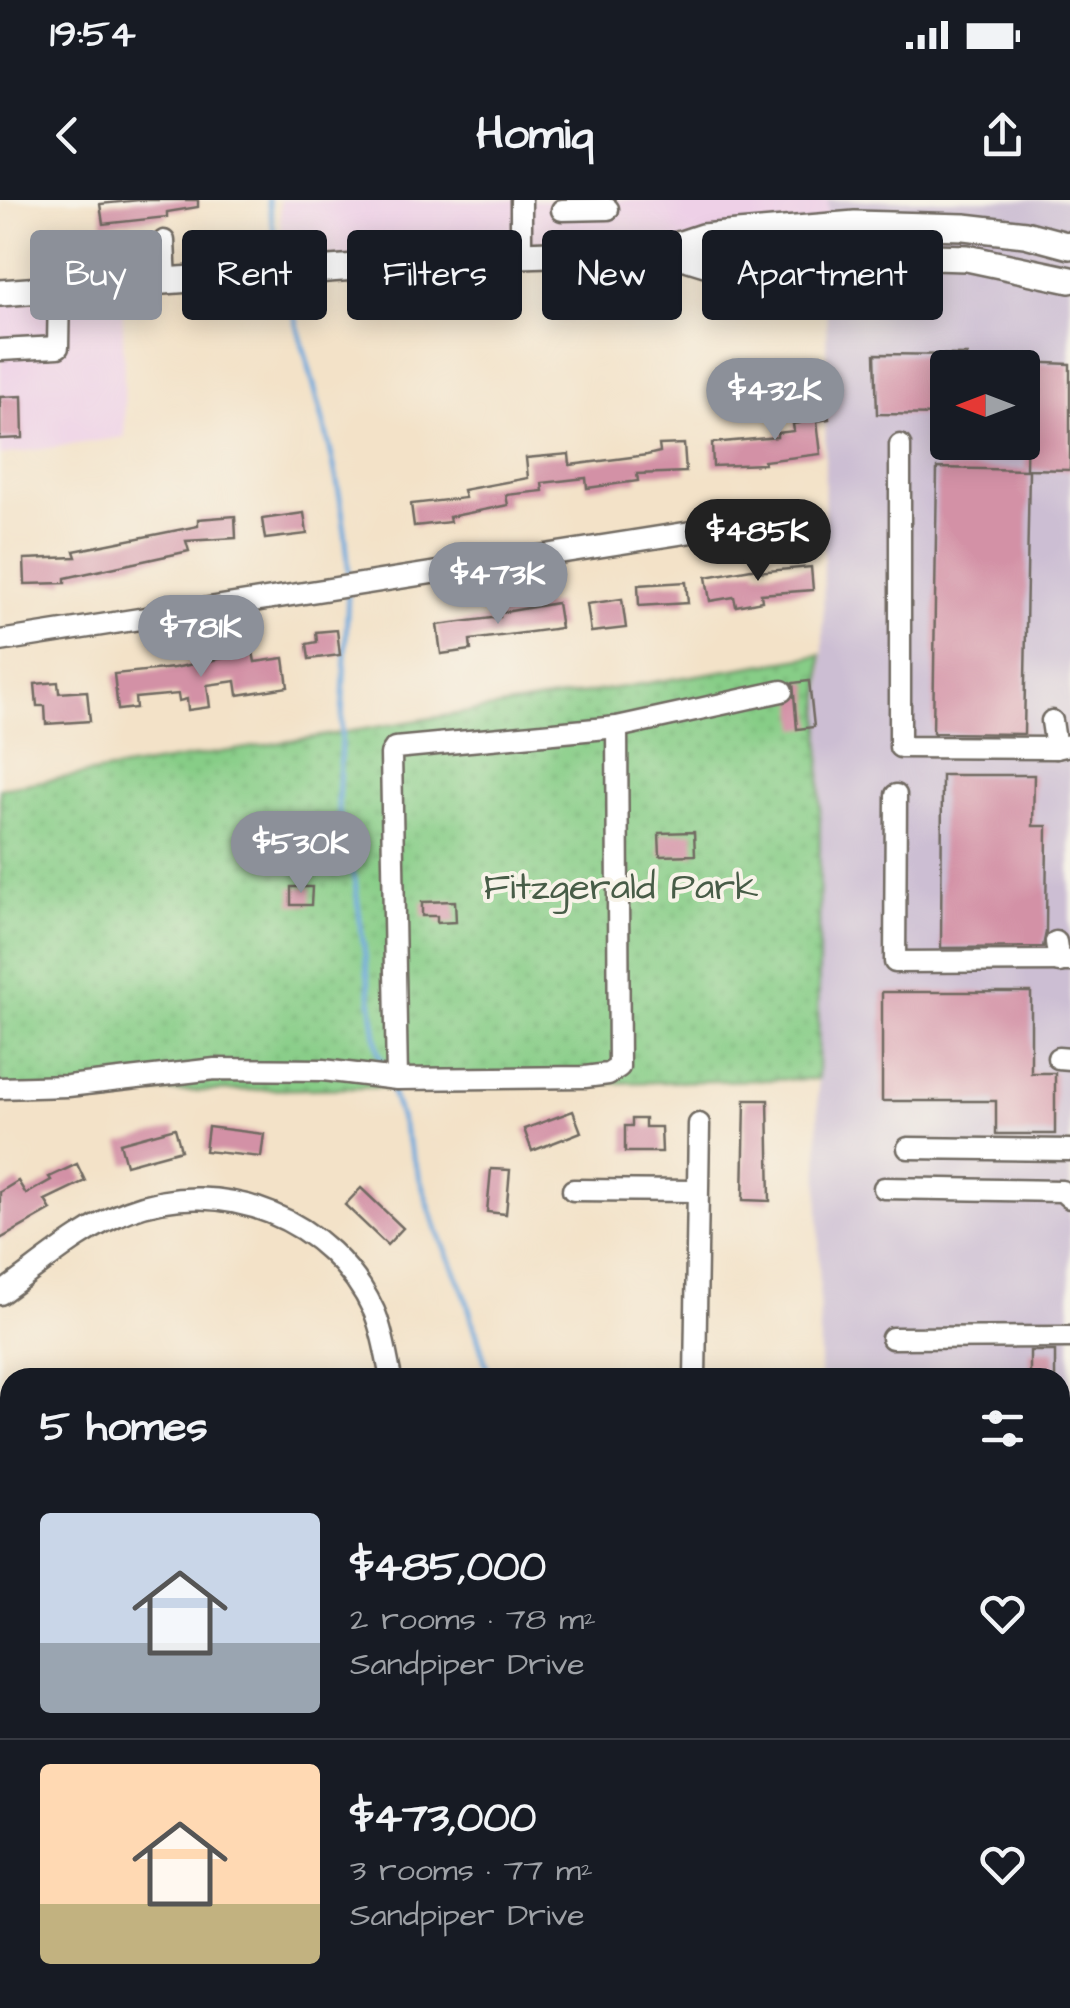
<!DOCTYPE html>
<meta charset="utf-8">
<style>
body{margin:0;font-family:"Architects Daughter",sans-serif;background:#242831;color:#f1f3f6;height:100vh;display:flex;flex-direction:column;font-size:38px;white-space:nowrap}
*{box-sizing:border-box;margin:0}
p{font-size:32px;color:#9ea1a6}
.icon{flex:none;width:55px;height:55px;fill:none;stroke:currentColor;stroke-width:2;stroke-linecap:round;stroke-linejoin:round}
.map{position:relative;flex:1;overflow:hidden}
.sheet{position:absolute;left:0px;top:1168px;width:1070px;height:642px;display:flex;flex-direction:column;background:#171b24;border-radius:30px 30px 0 0;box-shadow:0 5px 25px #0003}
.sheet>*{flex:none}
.banner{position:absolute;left:30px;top:30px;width:1010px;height:90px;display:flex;gap:20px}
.needle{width:65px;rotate:270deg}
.fabs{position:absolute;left:930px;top:150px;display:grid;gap:20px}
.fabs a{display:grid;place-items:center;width:110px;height:110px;border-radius:10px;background:#171b24;box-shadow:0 5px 25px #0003;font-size:50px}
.price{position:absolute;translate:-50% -85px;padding:0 22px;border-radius:35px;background:#8c9099;color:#fff;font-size:32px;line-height:65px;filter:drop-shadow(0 2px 5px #0008)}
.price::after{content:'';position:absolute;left:50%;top:60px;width:30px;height:22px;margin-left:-15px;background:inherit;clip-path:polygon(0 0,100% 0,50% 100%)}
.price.on{background:#222;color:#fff}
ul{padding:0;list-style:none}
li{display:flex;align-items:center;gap:30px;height:250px;padding:0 40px}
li+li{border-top:2px solid #363941}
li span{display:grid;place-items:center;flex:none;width:280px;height:200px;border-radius:10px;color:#555}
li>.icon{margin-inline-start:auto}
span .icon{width:120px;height:120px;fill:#fffc;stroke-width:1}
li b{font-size:42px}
h2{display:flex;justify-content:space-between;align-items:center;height:120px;padding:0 40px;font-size:42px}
.pill{padding:0 35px;border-radius:10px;background:#171b24;box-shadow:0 5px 25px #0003;font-size:35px;line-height:90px}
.pill.on{background:#8c9099;color:#fff}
.status{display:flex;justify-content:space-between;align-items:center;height:70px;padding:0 50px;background:#171b24;direction:ltr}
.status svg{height:28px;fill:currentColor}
header{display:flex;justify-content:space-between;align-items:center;height:130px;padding:0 40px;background:#171b24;font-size:45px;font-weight:700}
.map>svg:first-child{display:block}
.built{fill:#eed0e7}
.industrial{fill:#ccbed3;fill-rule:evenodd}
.park{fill:url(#park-dots);stroke:#597c59;stroke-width:2.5}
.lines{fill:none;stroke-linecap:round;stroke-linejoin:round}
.stream{stroke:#6ba7dc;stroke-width:5}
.building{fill:#d391a6}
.minor-casing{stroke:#716b62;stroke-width:25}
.major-casing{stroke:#716b62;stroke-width:30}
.minor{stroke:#fff;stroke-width:20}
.major{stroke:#fff;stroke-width:25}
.labels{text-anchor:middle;stroke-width:8;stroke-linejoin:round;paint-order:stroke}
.park-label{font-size:38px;fill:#475c47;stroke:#f7f3e8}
</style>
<div class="status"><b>19:54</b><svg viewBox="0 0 49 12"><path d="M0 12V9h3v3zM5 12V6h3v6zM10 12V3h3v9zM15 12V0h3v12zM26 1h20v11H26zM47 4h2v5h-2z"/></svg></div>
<header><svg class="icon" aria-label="back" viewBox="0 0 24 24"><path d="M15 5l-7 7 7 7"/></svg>Homiq<svg class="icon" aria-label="share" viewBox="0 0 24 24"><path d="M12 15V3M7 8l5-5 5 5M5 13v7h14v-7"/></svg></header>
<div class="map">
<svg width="1070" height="1808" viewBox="0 0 1070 1808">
<defs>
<pattern id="park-dots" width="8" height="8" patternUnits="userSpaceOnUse" patternTransform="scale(2.5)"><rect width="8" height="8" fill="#87cd87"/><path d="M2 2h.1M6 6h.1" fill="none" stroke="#75b075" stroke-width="1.8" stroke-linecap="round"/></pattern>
</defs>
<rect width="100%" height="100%" fill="#f7f3e8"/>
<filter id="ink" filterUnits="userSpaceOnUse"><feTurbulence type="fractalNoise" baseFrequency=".01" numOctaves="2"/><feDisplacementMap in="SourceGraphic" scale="20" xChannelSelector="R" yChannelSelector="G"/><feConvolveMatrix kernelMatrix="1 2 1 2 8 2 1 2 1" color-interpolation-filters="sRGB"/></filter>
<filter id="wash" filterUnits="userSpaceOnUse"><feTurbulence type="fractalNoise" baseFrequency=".0048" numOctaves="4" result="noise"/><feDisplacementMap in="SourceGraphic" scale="40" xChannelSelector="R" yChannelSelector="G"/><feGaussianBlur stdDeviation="2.25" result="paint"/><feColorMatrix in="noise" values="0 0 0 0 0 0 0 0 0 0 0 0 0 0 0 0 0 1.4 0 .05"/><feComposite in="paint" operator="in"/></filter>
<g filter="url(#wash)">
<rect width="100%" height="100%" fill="#f3e2c8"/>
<!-- built -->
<g class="built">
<path d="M280 0H828V51L282 75Z"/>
<path d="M122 85 125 237 0 255V93Z"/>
</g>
<!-- industrial -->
<path class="industrial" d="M828 0H1070V1808H826V1800H1060V1178H820L818 879ZM948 168H1022V242H948Z"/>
<!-- park -->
<path class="park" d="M821 455 818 879 0 895V588Z"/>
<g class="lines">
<!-- stream -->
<g class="stream">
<path d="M268 0 278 50"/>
<path d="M285 81C311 178 346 281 349 382"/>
<path d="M348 393 338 604 344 642 355 682 378 851 385 872"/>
<path d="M389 883 436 1028 464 1092 490 1178"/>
</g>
</g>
<g id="blocks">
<!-- building -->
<g class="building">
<path d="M139 0H198V7L167 12V17L103 24 100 4Z"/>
<path d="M875 154 967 155V168H948V215L877 214Z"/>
<path d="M1022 162 1070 164V270L1026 269 1027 216H1022Z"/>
<path d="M22 196 23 238 0 239V197Z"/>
<path d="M827 205 829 219 817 221 821 254 764 261V264L713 266 712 243 777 237V233L794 231 793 224 800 223 798 209Z"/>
<path d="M684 244 686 272 637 274 638 281 587 288 586 278 542 283 543 291 506 295 508 305 449 317 450 322 414 326 411 304 465 298 463 290 528 278 526 258 569 254 570 265 647 255 660 252 659 245Z"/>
<path d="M937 268 1029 270 1024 534 933 533Z"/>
<path d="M304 313 307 334 265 339 262 319Z"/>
<path d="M235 316 236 338 186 341 189 351 65 378V383L25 384 24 359 76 357 74 351 198 326V319Z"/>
<path d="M811 367 813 390 761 394 762 401 736 406 734 397 710 401 706 377 757 368V372Z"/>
<path d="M686 382 688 403 639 406 638 385Z"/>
<path d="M622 399 626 428 591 432 587 404Z"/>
<path d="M557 403 561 428 470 440 471 450 441 454 437 425 500 417 499 413Z"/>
<path d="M337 430 340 455 309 459 307 444 317 442 316 432Z"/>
<path d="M253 452 255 462 284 458 288 487 238 495 236 481 207 485 210 507 188 510 187 499 179 501 178 494 135 498 136 508 118 510 114 474 174 468Z"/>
<path d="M809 481 814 527 797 529 793 483Z"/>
<path d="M58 482 59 493 87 491 90 521 46 524 45 506H37L35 484Z"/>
<path d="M942 575H1034L1033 626H1047L1046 732 1043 747 941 748Z"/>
<path d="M694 632 695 655 660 656 659 633Z"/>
<path d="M291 687H312L311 705H291Z"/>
<path d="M455 701 456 722 437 723V716H422V702Z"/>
<path d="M882 792H1031V873H1055V934H996V901H882Z"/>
<path d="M745 900H768L770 1001 743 1000Z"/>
<path d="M573 911 581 932 532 951 524 929Z"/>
<path d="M632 919H645V927H661L662 952H625V926H632Z"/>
<path d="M208 927 264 934 261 957 205 951Z"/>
<path d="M175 928 181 950 126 965 120 943Z"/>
<path d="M77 964 85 981 45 1000 51 1010 0 1039V992L18 981 26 994 51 980 49 977Z"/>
<path d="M491 969 510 970 506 1014 487 1012Z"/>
<path d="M361 988 403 1028 387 1045 345 1005Z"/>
<rect x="1030" y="1151" width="25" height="27"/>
</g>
</g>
</g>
<g filter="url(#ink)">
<use href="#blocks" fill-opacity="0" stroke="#716b62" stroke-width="2.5"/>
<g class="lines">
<!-- minor casing -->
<g class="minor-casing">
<g id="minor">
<path d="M562 10 608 9"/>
<path d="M164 41 166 81"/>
<path d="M521 55V0"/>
<path d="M0 150 58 147 59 89"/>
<path d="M900 245V547L1056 548 1070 545"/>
<path d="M0 441 799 315"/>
<path d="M1052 521 1056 548"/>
<path d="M896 595 895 762 1070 761"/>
<path d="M1056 742 1059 762"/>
<path d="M1058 858 1070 859"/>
<path d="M397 879 391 554 395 548 617 527 782 491"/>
<path d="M0 888 68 886 215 869 323 870 397 879 585 877 608 874 619 867 617 527"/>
<path d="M908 948 1070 950"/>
<path d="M884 988 1062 991 1070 998"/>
<path d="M573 990 697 991"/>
<path d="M0 1094C40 1066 81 1029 128 1011 222 975 332 1019 374 1111 383 1131 386 1156 391 1178"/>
<path d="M892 1138 1070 1137"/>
<path d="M695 1178 699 924"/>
<path d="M1060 1281 1067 1278 1070 1269"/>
<path d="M1060 1317H1070"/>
<path d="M1060 1383 1061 1664"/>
<path d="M0 1511 10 1510"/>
<path d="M1060 1705H1070"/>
<path d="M887 1800V1808"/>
<path d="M666 1808 667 1800"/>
</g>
</g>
<!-- major casing -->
<g class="major-casing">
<g id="major">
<path d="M663 50 705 63 860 55 967 58 1070 80"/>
<path d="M0 93 521 55 663 50 702 37 855 24 964 27 1025 34 1070 46"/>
</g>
</g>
<!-- minor -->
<use href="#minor" class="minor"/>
<!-- major -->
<use href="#major" class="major"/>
</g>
</g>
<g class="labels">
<!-- park labels -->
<g class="park-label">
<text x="621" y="699">Fitzgerald Park</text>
</g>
</g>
</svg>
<div class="fabs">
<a><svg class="needle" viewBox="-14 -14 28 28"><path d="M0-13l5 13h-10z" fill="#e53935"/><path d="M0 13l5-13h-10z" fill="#9ea1a6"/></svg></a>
</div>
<b class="price" style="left:775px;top:243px">$432K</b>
<b class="price on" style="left:758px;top:384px">$485K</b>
<b class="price" style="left:498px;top:427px">$473K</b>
<b class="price" style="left:201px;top:480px">$781K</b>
<b class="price" style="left:301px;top:696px">$530K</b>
<div class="banner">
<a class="pill on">Buy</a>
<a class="pill">Rent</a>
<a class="pill">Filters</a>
<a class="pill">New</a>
<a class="pill">Apartment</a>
</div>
<section class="sheet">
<h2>5 homes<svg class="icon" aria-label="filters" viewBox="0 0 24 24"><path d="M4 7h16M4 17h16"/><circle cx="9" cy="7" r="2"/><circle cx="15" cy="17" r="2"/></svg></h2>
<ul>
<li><span style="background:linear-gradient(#c9d6e8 65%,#9aa5b1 0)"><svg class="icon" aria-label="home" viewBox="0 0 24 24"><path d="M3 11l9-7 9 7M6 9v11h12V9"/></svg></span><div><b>$485,000</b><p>2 rooms · 78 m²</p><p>Sandpiper Drive</p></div><svg class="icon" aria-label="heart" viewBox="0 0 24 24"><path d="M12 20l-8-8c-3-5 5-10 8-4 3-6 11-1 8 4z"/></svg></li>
<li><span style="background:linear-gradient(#ffd9b3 70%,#c2b280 0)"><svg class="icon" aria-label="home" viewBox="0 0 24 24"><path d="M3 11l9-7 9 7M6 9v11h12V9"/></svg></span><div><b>$473,000</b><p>3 rooms · 77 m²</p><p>Sandpiper Drive</p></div><svg class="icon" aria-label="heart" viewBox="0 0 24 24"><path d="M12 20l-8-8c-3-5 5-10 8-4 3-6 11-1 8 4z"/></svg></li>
</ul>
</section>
</div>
